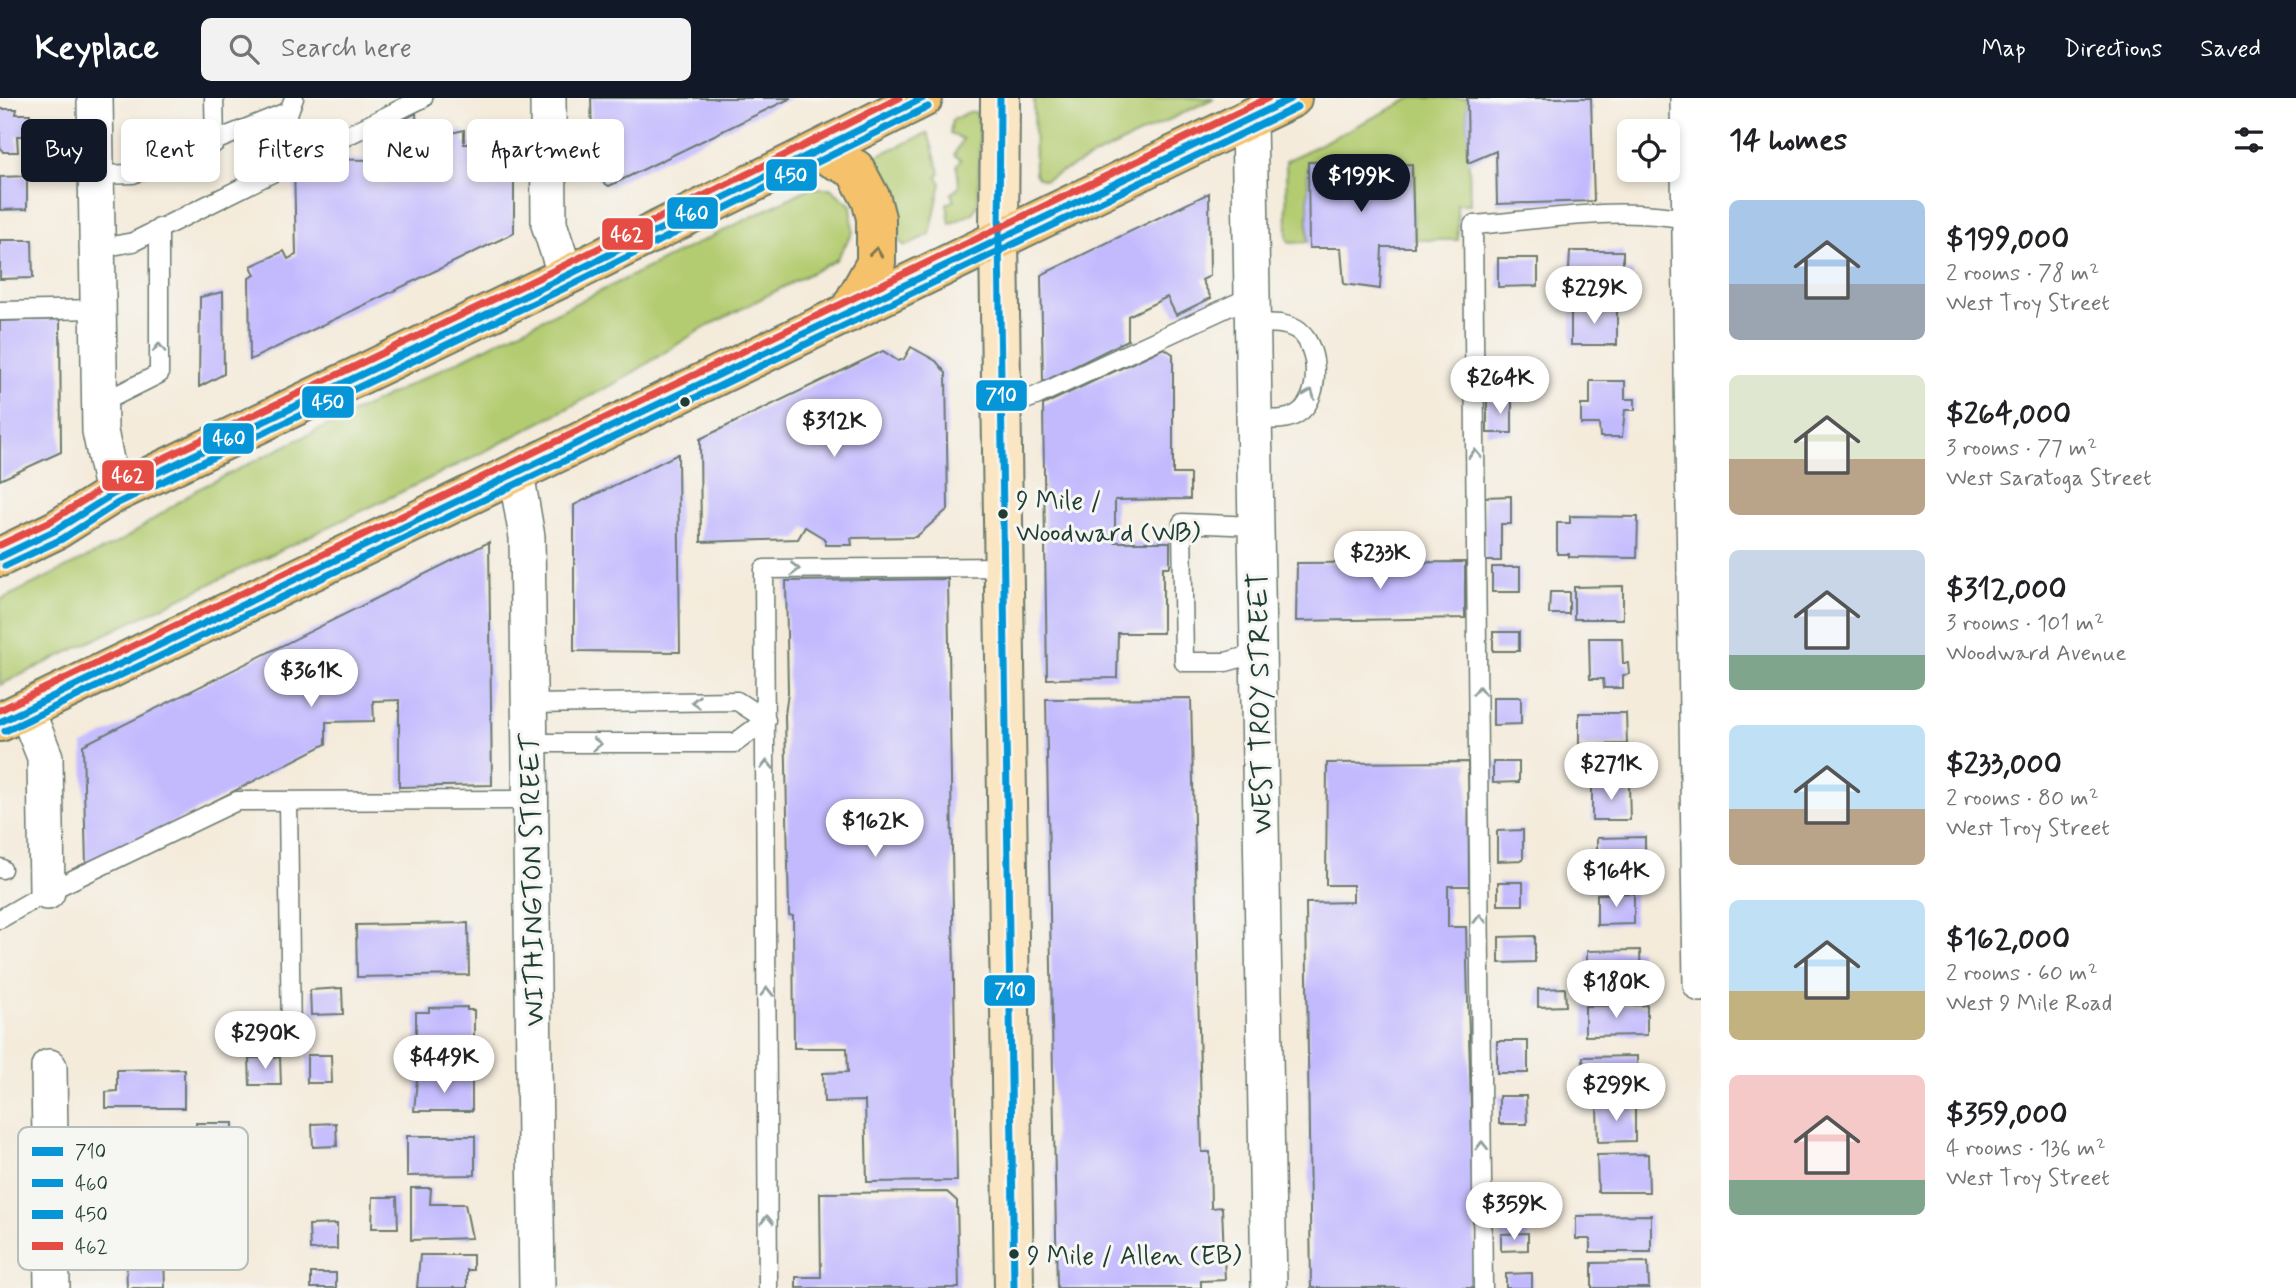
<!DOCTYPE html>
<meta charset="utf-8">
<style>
body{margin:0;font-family:Mynerve,sans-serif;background:#f2f2f2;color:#202124;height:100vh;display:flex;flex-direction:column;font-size:26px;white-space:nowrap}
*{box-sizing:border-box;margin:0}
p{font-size:23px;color:#757577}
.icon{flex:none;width:38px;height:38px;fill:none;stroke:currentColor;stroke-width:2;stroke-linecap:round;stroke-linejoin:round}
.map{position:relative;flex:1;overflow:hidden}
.side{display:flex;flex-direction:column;background:#fff;width:595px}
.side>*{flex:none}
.guide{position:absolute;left:21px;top:21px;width:665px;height:63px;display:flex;gap:14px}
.buttons{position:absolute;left:1617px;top:21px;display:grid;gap:14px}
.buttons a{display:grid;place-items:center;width:63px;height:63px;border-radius:10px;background:#fff;box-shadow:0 4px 10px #0003;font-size:35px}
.price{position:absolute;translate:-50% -60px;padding:0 16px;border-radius:24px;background:#fff;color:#222;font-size:23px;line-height:46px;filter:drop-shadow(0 2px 4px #0008)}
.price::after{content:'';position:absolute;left:50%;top:42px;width:21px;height:16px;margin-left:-10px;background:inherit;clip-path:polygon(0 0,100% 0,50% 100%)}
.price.on{background:#111827;color:#fff}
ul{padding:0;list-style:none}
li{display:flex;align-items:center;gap:21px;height:175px;padding:0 28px}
li span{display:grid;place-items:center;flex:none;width:196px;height:140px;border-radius:10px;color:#555}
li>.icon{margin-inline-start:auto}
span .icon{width:84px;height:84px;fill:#fffc;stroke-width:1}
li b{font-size:30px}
h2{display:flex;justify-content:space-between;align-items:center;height:84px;padding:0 28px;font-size:30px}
.chip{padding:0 24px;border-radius:10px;background:#fff;box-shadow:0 4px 10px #0003;font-size:24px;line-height:63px}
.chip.on{background:#111827;color:#fff}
header{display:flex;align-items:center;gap:42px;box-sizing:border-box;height:98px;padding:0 35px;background:#111827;color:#fff}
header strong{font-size:33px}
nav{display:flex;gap:38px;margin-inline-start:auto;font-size:24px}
.search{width:490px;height:63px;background:#f2f2f2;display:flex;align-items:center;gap:18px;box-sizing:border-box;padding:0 24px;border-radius:10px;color:#757577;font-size:26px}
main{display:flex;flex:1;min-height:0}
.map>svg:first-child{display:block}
.green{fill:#b4cc71;stroke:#6a8452;stroke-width:2}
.building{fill:#c3bafe}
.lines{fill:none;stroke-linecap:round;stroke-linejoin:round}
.service-casing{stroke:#6a7a6e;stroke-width:21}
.minor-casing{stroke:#6a7a6e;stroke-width:38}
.secondary-casing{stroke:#6a7a6e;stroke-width:42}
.primary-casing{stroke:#6a7a6e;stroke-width:42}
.service{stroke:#fff;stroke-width:18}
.minor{stroke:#fff;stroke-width:35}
.secondary{stroke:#fbe6c4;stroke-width:38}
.primary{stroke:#f5c16b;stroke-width:38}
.bus-1-casing{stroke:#f6f6f2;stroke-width:12}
.bus-2-casing{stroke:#f6f6f2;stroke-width:12}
.bus-3-casing{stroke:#f6f6f2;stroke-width:12}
.bus-4-casing{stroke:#f6f6f2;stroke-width:12}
.bus-1{stroke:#0696d7;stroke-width:7}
.bus-2{stroke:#0696d7;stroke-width:7}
.bus-3{stroke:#0696d7;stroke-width:7}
.bus-4{stroke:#e54c44;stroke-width:7}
.oneway{stroke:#7f784d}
.oneway2{stroke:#8f9e9a}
.bus-dot{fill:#1f3d34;stroke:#f6f6f2;stroke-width:2.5}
.labels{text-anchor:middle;stroke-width:6;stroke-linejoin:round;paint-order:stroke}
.bus-label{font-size:26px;fill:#1f3d34;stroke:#f6f6f2;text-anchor:start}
.street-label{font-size:28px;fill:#1f3d34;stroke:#f6f6f2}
.key{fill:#f6f6f2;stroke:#b6beb9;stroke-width:2}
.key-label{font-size:19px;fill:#1f3d34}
.line-badge{stroke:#f6f6f2;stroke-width:2.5}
.badge-label{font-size:19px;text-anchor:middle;font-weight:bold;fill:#fff}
</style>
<header>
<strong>Keyplace</strong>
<div class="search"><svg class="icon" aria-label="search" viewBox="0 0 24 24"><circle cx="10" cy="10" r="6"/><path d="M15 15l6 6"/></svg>Search here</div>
<nav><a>Map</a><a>Directions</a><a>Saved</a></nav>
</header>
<main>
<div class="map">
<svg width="1701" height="1190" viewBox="0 0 1701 1190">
<rect width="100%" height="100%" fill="#f6f6f2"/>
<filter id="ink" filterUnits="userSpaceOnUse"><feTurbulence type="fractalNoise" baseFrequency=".0143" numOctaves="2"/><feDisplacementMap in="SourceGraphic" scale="14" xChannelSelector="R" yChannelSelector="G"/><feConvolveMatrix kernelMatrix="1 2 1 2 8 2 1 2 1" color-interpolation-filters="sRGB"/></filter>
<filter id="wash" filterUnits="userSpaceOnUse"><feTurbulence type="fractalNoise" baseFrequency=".00686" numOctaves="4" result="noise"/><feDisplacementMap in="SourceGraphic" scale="28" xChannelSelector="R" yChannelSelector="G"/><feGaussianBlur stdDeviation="1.57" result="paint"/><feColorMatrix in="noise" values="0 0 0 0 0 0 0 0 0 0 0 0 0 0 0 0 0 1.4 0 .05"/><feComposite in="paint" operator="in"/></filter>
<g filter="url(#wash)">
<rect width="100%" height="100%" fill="#f4ebdb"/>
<!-- green -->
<g class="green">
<path d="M1034 0H1214L1045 82 1038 80 1035 75Z"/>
<path d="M1412 0H1467L1470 106H1457L1458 142H1414L1412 66 1390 67V63L1308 64V144L1290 145 1287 141 1286 63Z"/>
<path d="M969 14H976L980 23 978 106 973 115 950 126 947 105 954 103 951 96 959 89 957 67 961 62 954 57 963 41 950 36 952 22Z"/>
<path d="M928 35 940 75 937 79 941 85 930 136 905 148 899 143 898 102 874 63 876 58Z"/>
<path d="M810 90H830L851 107 853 134 836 162 700 232 618 284 472 360 0 587V502L123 442 196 392Z"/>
</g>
<g id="blocks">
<!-- building -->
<g class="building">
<path d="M591 0H791L609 88 593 78Z"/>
<path d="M1467 0H1591L1594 103 1497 106 1496 53 1468 65Z"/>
<path d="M0 11H17L16 16H30L31 38H17L18 54H3L0 49Z"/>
<path d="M416 15 417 43 464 32V46H488V56H514V135L250 262 249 180 255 177 251 168 284 153 288 161 296 157 294 67H321V61L370 62V40Z"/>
<path d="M1390 63V67L1412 66 1414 149H1382L1380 191 1344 186 1341 150H1309L1308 64Z"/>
<path d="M27 78V111L0 112V79Z"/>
<path d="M1209 95 1210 178 1202 182 1211 200 1176 217 1167 199 1128 218V242L1043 284 1041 177Z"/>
<path d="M0 142H32L33 180 0 181Z"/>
<path d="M1570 153H1623V173H1633V189L1568 191Z"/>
<path d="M1498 160H1538V188L1498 189Z"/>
<path d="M223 194 224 276 199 289 200 199Z"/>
<rect x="1571" y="210" width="46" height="37"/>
<path d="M60 221 61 354 0 382V223Z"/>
<path d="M911 249 936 263 946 275 948 411 916 439 851 440 852 447H825V441L805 429 798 441 701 444 700 341 883 253 898 263 904 261Z"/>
<path d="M1164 250 1173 256V376H1190V401L1115 402V444H1170V469H1163V535H1118L1117 580 1047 581 1043 307Z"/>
<path d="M1590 283H1625V301H1635V312H1625L1622 339H1600L1599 326H1581V307H1590Z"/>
<path d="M1512 300V335H1487V301Z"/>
<path d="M678 356 680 554 574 553V407Z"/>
<path d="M1511 398V426H1501V463H1485L1484 399Z"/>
<path d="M1570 418 1638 419 1637 460 1569 459V456H1557V425H1570Z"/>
<path d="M489 444 492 687 399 689V602L373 603 374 623 326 624V646L86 769 83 647Z"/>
<path d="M1465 464V520L1296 523 1297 465Z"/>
<rect x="1492" y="469" width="28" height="25"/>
<path d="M948 481 957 1083 867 1084 865 1003 824 1004 823 975 848 974 847 950H794L793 818 789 817 785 617 788 594 786 483Z"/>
<path d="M1623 488V521H1574V489Z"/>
<path d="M1550 494H1569V516H1549Z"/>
<rect x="1493" y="534" width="26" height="19"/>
<path d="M1589 540H1622L1623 565H1628L1629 576 1623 577V590H1604L1603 581H1590Z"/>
<path d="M1493 599H1521V626L1493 627Z"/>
<path d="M1191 600 1202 1054H1210L1211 1110 1222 1109 1225 1182 1201 1183V1190H1057L1046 601Z"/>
<path d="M1579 615H1626L1627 646 1579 647Z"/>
<path d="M1468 664 1469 788H1448V829H1466L1476 1190H1311L1306 805 1353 804V787H1326L1327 665Z"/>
<path d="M1493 664H1519V684L1493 685Z"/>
<path d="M1592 686H1629L1630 722H1592Z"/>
<path d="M1523 732V762L1497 763V733Z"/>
<path d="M1645 739V774L1597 775V740Z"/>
<rect x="1498" y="784" width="25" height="23"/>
<path d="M1634 795V826L1597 827V796Z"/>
<path d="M468 825 469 877 357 879 356 827Z"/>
<path d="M1535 838V864L1499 865V839Z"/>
<path d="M1640 852 1641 884 1587 885V853Z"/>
<path d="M342 890 343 916 311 917 310 892Z"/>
<path d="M1565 890 1566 908 1538 909V891Z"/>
<path d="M1647 907V937L1585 938V908Z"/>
<path d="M467 909V912H474V944L416 947V914H429V910Z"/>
<rect x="1497" y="943" width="31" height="32"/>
<path d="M307 957H331L332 985H307Z"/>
<path d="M1637 958V973H1648L1649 992 1584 993 1583 959Z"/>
<path d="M280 959 281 987H250L249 960Z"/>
<path d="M184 971V1010H106V994L117 993V972Z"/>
<path d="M472 980V1013H414L417 981Z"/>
<path d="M1499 998H1526L1527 1026H1499Z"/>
<path d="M1597 1007H1635V1043L1598 1044Z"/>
<rect x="196" y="1025" width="37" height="32"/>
<path d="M336 1025 337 1048 313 1049 312 1026Z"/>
<path d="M407 1038H475V1077L407 1078Z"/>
<path d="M1648 1056 1649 1094H1598L1597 1057Z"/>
<path d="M411 1090H431L430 1106H465L472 1140 411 1142Z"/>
<path d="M947 1094 957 1103 959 1190H796V1179H821L820 1095Z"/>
<path d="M373 1099H397L398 1130H372Z"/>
<path d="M1651 1117V1154H1590V1141H1576V1118Z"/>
<path d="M337 1126V1151L310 1152 309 1127Z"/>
<path d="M1528 1135V1152L1501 1153V1136Z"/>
<path d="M420 1157H473V1172H467V1190H417Z"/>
<path d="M164 1159 165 1190H127L126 1160Z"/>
<path d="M1648 1164 1649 1190H1592V1165Z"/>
<rect x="311" y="1175" width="25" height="15"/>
<path d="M1532 1175V1190H1506V1176Z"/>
</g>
</g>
</g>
<g filter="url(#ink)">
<use href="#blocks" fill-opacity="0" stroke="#6a7a6e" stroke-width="2"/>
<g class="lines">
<!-- service casing -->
<g class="service-casing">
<g id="service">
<path d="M214 0 215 45"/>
<path d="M274 20 295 63"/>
<path d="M96 77 133 76 289 13 294 0"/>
<path d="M97 151 133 144 423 0"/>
<path d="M0 213 98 211"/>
<path d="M1253 225C1269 226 1286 223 1300 234 1320 251 1321 302 1297 316 1285 324 1268 321 1255 321"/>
<path d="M99 306 159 276V130"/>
<path d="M1001 311 1036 298 1252 198"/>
<path d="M1256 428 1182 425 1184 564H1226L1258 555"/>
<path d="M528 606 737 603 766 622 735 645H529"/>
<path d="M288 703 291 944"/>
<path d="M0 770 2 771"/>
<path d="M0 821 47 794 237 703 530 702"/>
<path d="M768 1190 764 471 1004 469"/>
<path d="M1483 1190 1473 127C1544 122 1619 107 1690 122"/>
</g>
</g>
<!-- minor casing -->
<g class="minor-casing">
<g id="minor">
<path d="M95 0 100 333 113 396"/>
<path d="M548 0 549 126 566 178"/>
<path d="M1688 0 1701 886"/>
<path d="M1249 21 1269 1190"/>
<path d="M516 375 527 439 537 1190"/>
<path d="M26 611 45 659 47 794"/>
<path d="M49 969 52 1190"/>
</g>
</g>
<!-- secondary casing -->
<g class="secondary-casing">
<path id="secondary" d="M1000 0 999 142 1014 1190"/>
</g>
<!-- primary casing -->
<g class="primary-casing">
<g id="primary">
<path d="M817 53 855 71 871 101 876 120V165L848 215"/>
<path d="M0 459 56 432 113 396 566 178 923 0"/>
<path d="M0 624 1292 0"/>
</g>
</g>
<!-- service -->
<use href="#service" class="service"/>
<!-- minor -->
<use href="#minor" class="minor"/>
<!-- secondary -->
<use href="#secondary" class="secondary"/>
<!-- primary -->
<use href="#primary" class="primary"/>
<!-- bus-1 casing -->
<g class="bus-1-casing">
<path id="bus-1" d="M1000 0 999 142 1014 1190"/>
</g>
<!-- bus-2 casing -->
<g class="bus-2-casing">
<g id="bus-2">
<path d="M0 459 56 432 113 396 566 178 923 0"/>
<path d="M0 624 1292 0"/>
</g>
</g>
<!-- bus-3 casing -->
<g class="bus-3-casing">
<g id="bus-3">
<path d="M5 468 62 441 118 405 571 187 928 9"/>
<path d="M5 633 1297 9"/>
</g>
</g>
<!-- bus-4 casing -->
<g class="bus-4-casing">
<g id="bus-4">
<path d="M0 447 51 423 108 387 561 169 899 0"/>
<path d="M0 612 1268 0"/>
</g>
</g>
<!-- bus-1 -->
<use href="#bus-1" class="bus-1"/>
<!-- bus-2 -->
<use href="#bus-2" class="bus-2"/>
<!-- bus-3 -->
<use href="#bus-3" class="bus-3"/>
<!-- bus-4 -->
<use href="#bus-4" class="bus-4"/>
</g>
<!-- one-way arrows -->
<defs><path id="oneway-chevron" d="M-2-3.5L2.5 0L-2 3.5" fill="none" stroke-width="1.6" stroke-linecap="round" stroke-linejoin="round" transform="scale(1.75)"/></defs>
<use class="oneway" href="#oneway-chevron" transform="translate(876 154) rotate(-83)"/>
<g class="oneway2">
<use href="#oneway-chevron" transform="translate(159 250) rotate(-90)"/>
<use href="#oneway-chevron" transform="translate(1310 296) rotate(-69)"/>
<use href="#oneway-chevron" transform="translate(1475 356) rotate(-91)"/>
<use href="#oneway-chevron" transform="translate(795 471)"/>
<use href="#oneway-chevron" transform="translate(1479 593) rotate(-90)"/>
<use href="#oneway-chevron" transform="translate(696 604) rotate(179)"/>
<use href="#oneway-chevron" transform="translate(597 646)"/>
<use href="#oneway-chevron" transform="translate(767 667) rotate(-91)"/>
<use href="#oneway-chevron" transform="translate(1480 821) rotate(-90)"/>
<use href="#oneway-chevron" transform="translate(767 894) rotate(-90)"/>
<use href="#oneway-chevron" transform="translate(1482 1048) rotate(-90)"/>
<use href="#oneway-chevron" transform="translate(767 1122) rotate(-91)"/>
</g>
</g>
<!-- markers -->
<g class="bus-dot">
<circle cx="685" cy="304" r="6"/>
<circle cx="1003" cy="416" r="6"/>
<circle cx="1014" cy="1156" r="6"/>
</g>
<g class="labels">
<!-- bus labels -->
<g class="bus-label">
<text x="1016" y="411">9 Mile /<tspan x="1016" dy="32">Woodward (WB)</tspan></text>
<text x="1027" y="1166">9 Mile / Allen (EB)</text>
</g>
<!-- street labels -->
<g class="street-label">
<text transform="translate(1259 605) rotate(-91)" y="10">WEST TROY STREET</text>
<text transform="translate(531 782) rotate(-91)" y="10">WITHINGTON STREET</text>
</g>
</g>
<!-- legend -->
<rect x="18" y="1029" width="230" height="143" rx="10" class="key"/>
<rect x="32" y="1049" width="31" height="9" fill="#0696d7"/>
<rect x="32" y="1081" width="31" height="8" fill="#0696d7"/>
<rect x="32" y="1112" width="31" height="9" fill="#0696d7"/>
<rect x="32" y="1144" width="31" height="8" fill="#e54c44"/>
<g class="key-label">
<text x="75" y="1060">710</text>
<text x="75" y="1092">460</text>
<text x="75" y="1123">450</text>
<text x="75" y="1155">462</text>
</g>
<g class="line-badge">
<rect x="765" y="60" width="53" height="34" rx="7" fill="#0696d7"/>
<rect x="666" y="98" width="53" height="34" rx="7" fill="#0696d7"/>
<rect x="601" y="119" width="53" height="34" rx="7" fill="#e54c44"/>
<rect x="975" y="281" width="53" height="33" rx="7" fill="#0696d7"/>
<rect x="301" y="287" width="54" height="34" rx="7" fill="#0696d7"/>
<rect x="202" y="324" width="53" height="33" rx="7" fill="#0696d7"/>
<rect x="101" y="361" width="54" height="33" rx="7" fill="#e54c44"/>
<rect x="983" y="876" width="53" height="33" rx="7" fill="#0696d7"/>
</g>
<g class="badge-label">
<text x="791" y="84">450</text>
<text x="692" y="122">460</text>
<text x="627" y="143">462</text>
<text x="1001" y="304">710</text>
<text x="328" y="311">450</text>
<text x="229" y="347">460</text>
<text x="128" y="384">462</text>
<text x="1010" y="899">710</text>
</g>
</svg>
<div class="buttons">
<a><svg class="icon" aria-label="locate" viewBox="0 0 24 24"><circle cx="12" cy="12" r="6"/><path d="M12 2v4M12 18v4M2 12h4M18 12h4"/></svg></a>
</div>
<b class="price on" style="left:1361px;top:116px">$199K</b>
<b class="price" style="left:1594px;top:228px">$229K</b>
<b class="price" style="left:1500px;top:318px">$264K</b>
<b class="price" style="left:834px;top:361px">$312K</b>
<b class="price" style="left:1380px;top:493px">$233K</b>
<b class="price" style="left:311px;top:611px">$361K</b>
<b class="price" style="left:1611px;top:704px">$271K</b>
<b class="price" style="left:875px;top:761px">$162K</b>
<b class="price" style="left:1616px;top:811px">$164K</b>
<b class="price" style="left:1616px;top:922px">$180K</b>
<b class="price" style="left:265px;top:973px">$290K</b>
<b class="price" style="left:444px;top:997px">$449K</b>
<b class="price" style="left:1616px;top:1025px">$299K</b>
<b class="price" style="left:1514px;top:1144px">$359K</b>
<div class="guide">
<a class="chip on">Buy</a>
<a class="chip">Rent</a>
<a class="chip">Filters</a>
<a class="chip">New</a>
<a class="chip">Apartment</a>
</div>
</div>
<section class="side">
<h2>14 homes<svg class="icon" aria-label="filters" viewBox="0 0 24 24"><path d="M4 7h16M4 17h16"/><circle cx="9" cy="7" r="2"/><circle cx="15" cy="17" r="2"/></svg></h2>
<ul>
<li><span style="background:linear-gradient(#a9c7e8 60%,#9aa5b1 0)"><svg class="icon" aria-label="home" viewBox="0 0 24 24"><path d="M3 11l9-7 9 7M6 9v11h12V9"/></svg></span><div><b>$199,000</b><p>2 rooms · 78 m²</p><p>West Troy Street</p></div></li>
<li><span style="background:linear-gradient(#dfe7d0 60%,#b9a48a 0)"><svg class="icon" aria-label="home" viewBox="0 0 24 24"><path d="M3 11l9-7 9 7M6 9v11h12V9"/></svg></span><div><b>$264,000</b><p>3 rooms · 77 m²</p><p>West Saratoga Street</p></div></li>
<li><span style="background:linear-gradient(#c9d6e8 75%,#7fa58c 0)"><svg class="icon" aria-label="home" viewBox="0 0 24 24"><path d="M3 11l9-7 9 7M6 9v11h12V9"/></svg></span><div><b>$312,000</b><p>3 rooms · 101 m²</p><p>Woodward Avenue</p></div></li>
<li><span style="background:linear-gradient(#bfe0f5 60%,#b9a48a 0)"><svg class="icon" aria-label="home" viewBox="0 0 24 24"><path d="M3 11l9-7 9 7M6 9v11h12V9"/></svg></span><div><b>$233,000</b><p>2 rooms · 80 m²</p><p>West Troy Street</p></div></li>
<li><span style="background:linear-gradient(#bfe0f5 65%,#c2b280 0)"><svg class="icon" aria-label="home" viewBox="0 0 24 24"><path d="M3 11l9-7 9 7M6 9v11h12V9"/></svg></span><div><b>$162,000</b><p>2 rooms · 60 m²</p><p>West 9 Mile Road</p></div></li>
<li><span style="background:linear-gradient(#f6c9c9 75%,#7fa58c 0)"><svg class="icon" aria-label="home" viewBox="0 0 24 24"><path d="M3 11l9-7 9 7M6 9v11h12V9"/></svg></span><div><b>$359,000</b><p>4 rooms · 136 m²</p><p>West Troy Street</p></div></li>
</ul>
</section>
</main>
